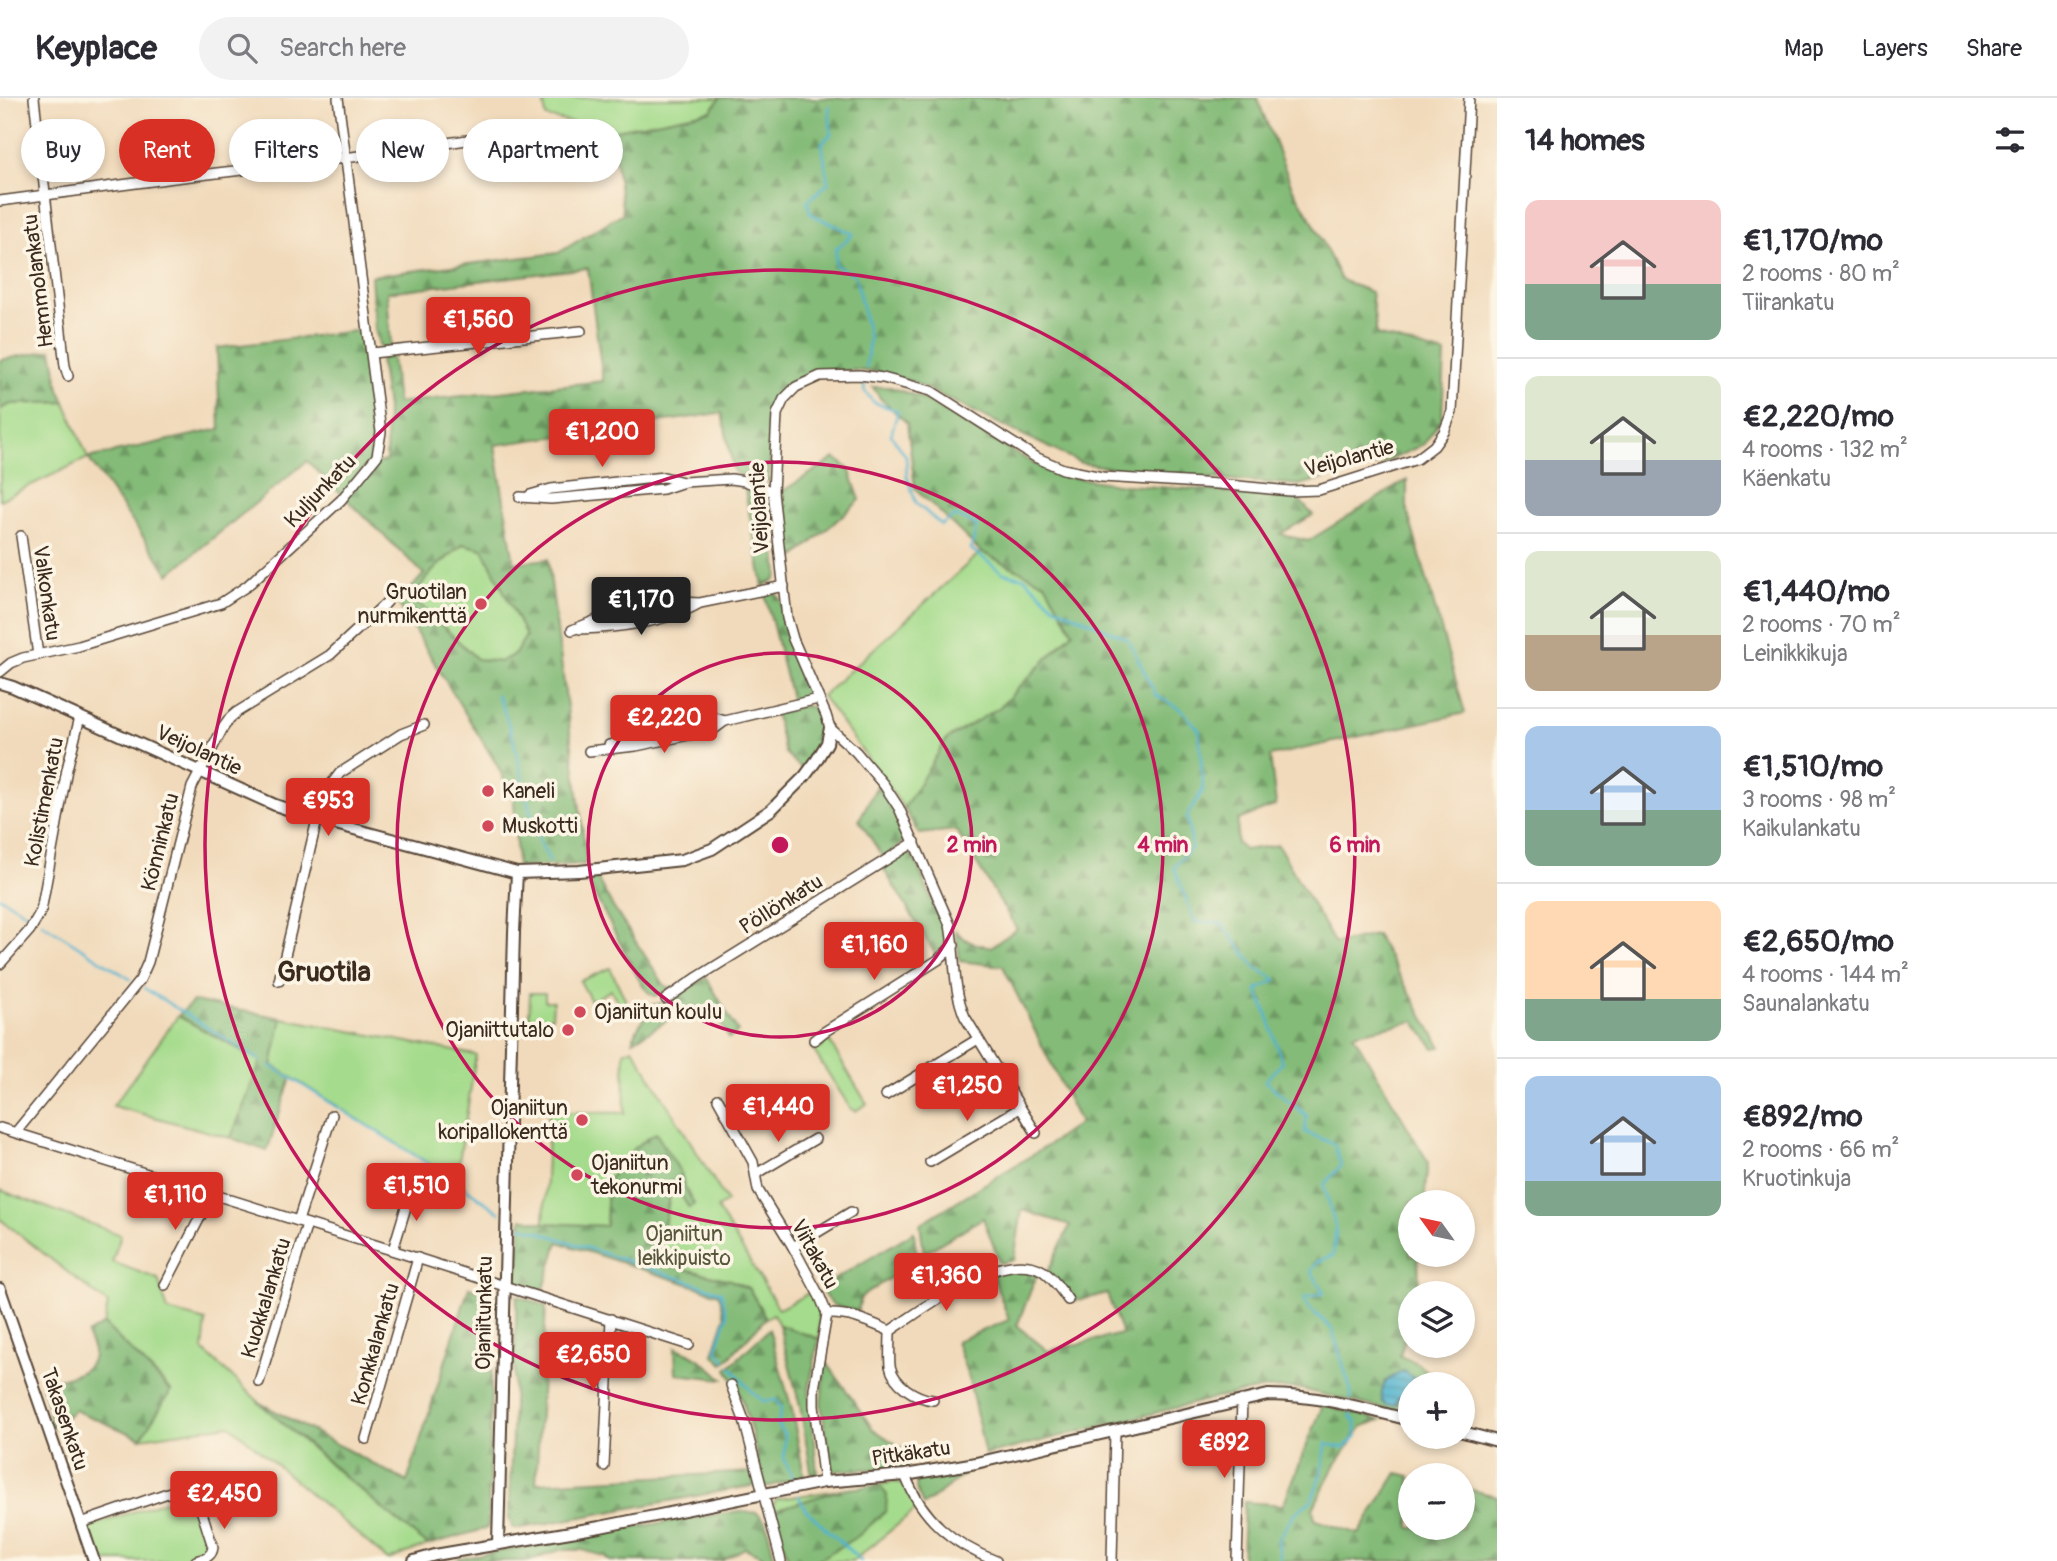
<!DOCTYPE html>
<meta charset="utf-8">
<style>
body{margin:0;font-family:Pangolin,sans-serif;background:#f2f2f3;color:#2b2b33;height:100vh;display:flex;flex-direction:column;font-size:26px;white-space:nowrap}
*{box-sizing:border-box;margin:0}
p{font-size:23px;color:#7c7c81}
.icon{flex:none;width:38px;height:38px;fill:none;stroke:currentColor;stroke-width:2;stroke-linecap:round;stroke-linejoin:round}
.map{position:relative;flex:1;overflow:hidden}
.panel{display:flex;flex-direction:column;background:#fff;width:560px}
.panel>*{flex:none}
.top-card{position:absolute;left:21px;top:21px;width:665px;height:63px;display:flex;gap:14px}
.needle{width:46px;rotate:303deg}
.buttons{position:absolute;left:1398px;top:1092px;display:grid;gap:14px}
.buttons a{display:grid;place-items:center;width:77px;height:77px;border-radius:50%;background:#fff;box-shadow:0 4px 10px #0003;font-size:35px}
.price{position:absolute;translate:-50% -60px;padding:0 16px;border-radius:7px;background:#d93025;color:#fff;font-size:23px;line-height:46px;filter:drop-shadow(0 2px 4px #0008)}
.price::after{content:'';position:absolute;left:50%;top:42px;width:21px;height:16px;margin-left:-10px;background:inherit;clip-path:polygon(0 0,100% 0,50% 100%)}
.price.current{background:#222;color:#fff}
ul{padding:0;list-style:none}
li{display:flex;align-items:center;gap:21px;height:175px;padding:0 28px}
li+li{border-top:2px solid #e1e1e2}
li span{display:grid;place-items:center;flex:none;width:196px;height:140px;border-radius:14px;color:#555}
li>.icon{margin-inline-start:auto}
span .icon{width:84px;height:84px;fill:#fffc;stroke-width:1}
li b{font-size:30px}
h2{display:flex;justify-content:space-between;align-items:center;height:84px;padding:0 28px;font-size:30px}
.chip{padding:0 24px;border-radius:32px;background:#fff;box-shadow:0 4px 10px #0003;font-size:24px;line-height:63px}
.chip.current{background:#d93025;color:#fff}
header{display:flex;align-items:center;gap:42px;box-sizing:border-box;height:98px;padding:0 35px;background:#fff;border-bottom:2px solid #e1e1e2}
header strong{font-size:33px}
nav{display:flex;gap:38px;margin-inline-start:auto;font-size:24px}
.search{width:490px;height:63px;background:#f2f2f3;display:flex;align-items:center;gap:18px;box-sizing:border-box;padding:0 24px;border-radius:38px;color:#7c7c81;font-size:26px}
main{display:flex;flex:1;min-height:0}
.map>svg:first-child{display:block}
.green{fill:#a5db8c;stroke:#708255;stroke-width:2}
.forest{fill:url(#forest-firs);stroke:#60724b;stroke-width:2;fill-rule:evenodd}
.water{fill:url(#water-rules);stroke:#466f77;stroke-width:2}
.lines{fill:none;stroke-linecap:round;stroke-linejoin:round}
.stream{stroke:#51b4d0;stroke-width:2.5}
.minor-casing{stroke:#564436;stroke-width:12}
.tertiary-casing{stroke:#564436;stroke-width:14}
.minor{stroke:#fff;stroke-width:9}
.tertiary{stroke:#fff;stroke-width:10}
.ring{fill:none;stroke:#c2185b;stroke-width:3.5}
.poi-dot{fill:#d1495b;stroke:#fcf5e5;stroke-width:2.5}
.labels{text-anchor:middle;stroke-width:7;stroke-linejoin:round;paint-order:stroke}
.street-label{font-size:21px;fill:#3b2a1e;stroke:#fcf5e5}
.poi-label{font-size:21px;fill:#3b2a1e;stroke:#fcf5e5;text-anchor:start}
.park-label{font-size:21px;fill:#56563a;stroke:#fcf5e5}
.district-label{font-size:28px;font-weight:bold;fill:#3b2a1e;stroke:#fcf5e5}
.centre{fill:#c2185b;stroke:#fcf5e5;stroke-width:3.5}
.ring-label{font-size:21px;text-anchor:middle;font-weight:bold;fill:#c2185b;stroke:#fcf5e5;stroke-width:7;stroke-linejoin:round;paint-order:stroke}
</style>
<header>
<strong>Keyplace</strong>
<div class="search"><svg class="icon" aria-label="search" viewBox="0 0 24 24"><circle cx="10" cy="10" r="6"/><path d="M15 15l6 6"/></svg>Search here</div>
<nav><a>Map</a><a>Layers</a><a>Share</a></nav>
</header>
<main>
<div class="map">
<svg width="1497" height="1463" viewBox="0 0 1497 1463">
<defs>
<pattern id="forest-firs" width="22" height="20" patternUnits="userSpaceOnUse" patternTransform="scale(1.75)"><rect width="22" height="20" fill="#84bb78"/><path d="M5 1l3.5 6h-7zM16 11l3.5 6h-7z" fill="#6d9862"/></pattern>
<pattern id="water-rules" width="6" height="5" patternUnits="userSpaceOnUse" patternTransform="scale(1.75)"><rect width="6" height="5" fill="#51b4d0"/><path d="M0 2.5h6" fill="none" stroke="#4493a8"/></pattern>
</defs>
<rect width="100%" height="100%" fill="#fcf5e5"/>
<filter id="ink" filterUnits="userSpaceOnUse"><feTurbulence type="fractalNoise" baseFrequency=".0143" numOctaves="2"/><feDisplacementMap in="SourceGraphic" scale="14" xChannelSelector="R" yChannelSelector="G"/><feConvolveMatrix kernelMatrix="1 2 1 2 8 2 1 2 1" color-interpolation-filters="sRGB"/></filter>
<filter id="wash" filterUnits="userSpaceOnUse"><feTurbulence type="fractalNoise" baseFrequency=".00686" numOctaves="4" result="noise"/><feDisplacementMap in="SourceGraphic" scale="28" xChannelSelector="R" yChannelSelector="G"/><feGaussianBlur stdDeviation="1.57" result="paint"/><feColorMatrix in="noise" values="0 0 0 0 0 0 0 0 0 0 0 0 0 0 0 0 0 1.4 0 .05"/><feComposite in="paint" operator="in"/></filter>
<g filter="url(#wash)">
<rect width="100%" height="100%" fill="#f1dabb"/>
<!-- green -->
<g class="green">
<path d="M543 0H720L711 13 611 33 546 19Z"/>
<path d="M65 304 88 360 0 402V311L11 306Z"/>
<path d="M464 446 483 451 526 538 515 556 500 564 477 561 414 501C423 477 445 462 464 446Z"/>
<path d="M981 454 1045 485 1073 534 1000 609 947 641 904 710 822 598Z"/>
<path d="M610 870 628 907 622 911 611 892 591 903 580 883Z"/>
<path d="M530 895H545V903H553L552 919H529Z"/>
<path d="M178 918 261 963 231 1040 113 1008Z"/>
<path d="M282 920 476 957 456 1083 272 967Z"/>
<path d="M825 936 867 1006 855 1013 851 1011 812 950H822Z"/>
<path d="M633 950 727 1104 717 1110 779 1211 811 1194 819 1211V1241L779 1227 773 1216 766 1220 749 1190 730 1182 657 1164 673 1082 689 1109 694 1106 684 1088 681 1075 608 1082 606 1128 544 1125 549 1012 570 1014 625 1015 624 954Z"/>
<path d="M0 1092 121 1137 112 1164 158 1181 168 1213 206 1223 203 1252C275 1320 350 1386 428 1447L388 1462 230 1327 141 1340 171 1292 104 1226 108 1206 0 1121Z"/>
<path d="M895 1384 903 1387 917 1411 853 1463H816L858 1438 887 1397 879 1387Z"/>
<path d="M840 1392 778 1411 774 1416V1405L777 1401Z"/>
<path d="M189 1395 208 1452 178 1463H100L88 1429Z"/>
</g>
<!-- forest -->
<g class="forest">
<path d="M720 0H1257L1292 89 1314 126 1341 182 1371 194 1377 237 1445 256 1442 320 1424 346 1384 365 1299 387 1155 376 1081 365 911 283 878 274 853 272 814 275 791 285 780 298 772 314 769 381 764 385 734 374 722 315 495 347 514 465 548 461 587 766 517 769 514 702 497 667 398 505 424 476 307 363 169 476 88 360 220 331 217 250 362 232C368 267 373 303 373 339 373 348 367 357 371 366L386 363 387 310 380 261 392 259 397 305 603 283 588 170 387 194 391 247 380 250 375 231 371 178 558 155 623 115 611 33 711 13ZM463 446 483 451 526 538 515 556 500 564 477 561 414 501C423 477 445 462 463 446Z"/>
<path d="M52 252 59 291 65 304 11 306 0 311V262Z"/>
<path d="M873 289H890L919 299 1054 377 1124 387 1206 392 1299 402 1313 417 1280 436 1308 443 1407 382V412L1465 615 1270 658 1276 707 1238 722 1237 745 1244 752 1278 747 1335 846 1376 837 1441 949 1434 950 1414 923 1353 936 1428 1064 1424 1104H1410V1157H1418L1419 1194 1410 1195V1222L1400 1258 1417 1265 1444 1286H1421L1404 1273 1384 1284 1399 1300 1405 1297 1410 1300V1317L1296 1290 1261 1291 1211 1301 985 1357 969 1281 956 1243 1009 1222 992 1176C1010 1169 1019 1170 1037 1176L1017 1228 1048 1253 1122 1236 1107 1196 1075 1203 1063 1187 1048 1173 1070 1127 1022 1112 1014 1162 1000 1165 983 1120 924 1155 920 1126 1050 1046 1080 1025 1003 868 960 863 956 833C966 845 976 846 991 849L1017 831 956 732 919 736 904 710 947 641 1000 609 1073 534 1045 485 981 454 915 390 907 325 880 300Z"/>
<path d="M835 360 849 371 860 402 787 466 782 429 783 393Z"/>
<path d="M744 386 763 393 770 401 778 476 776 481 763 488Z"/>
<path d="M774 495C785 501 781 514 784 525 790 549 801 570 810 593L806 601 792 604 765 496Z"/>
<path d="M802 608C811 608 816 610 820 619 827 639 815 656 803 672L785 655 775 616Z"/>
<path d="M878 686 906 732C906 746 894 752 883 759L859 722Z"/>
<path d="M902 756C910 755 912 758 916 764L947 839 943 852 937 859 883 770Z"/>
<path d="M596 778 611 806 665 888 670 890 676 888 655 898 648 894 640 883 586 780Z"/>
<path d="M706 879 738 934 729 940 714 914 702 921 693 907 633 943 634 937 651 907 667 904Z"/>
<path d="M193 903 282 920 272 967 291 980 267 1053 231 1040 261 963 178 918Z"/>
<path d="M656 1035 681 1075 684 1088 694 1106 689 1110 672 1083 657 1164 730 1182 749 1191 766 1220 723 1266 713 1256 725 1219 719 1196 558 1144 543 1194 517 1185 522 1120 544 1125 606 1128 608 1082 635 1049Z"/>
<path d="M914 1134 917 1162 861 1199 858 1213C835 1208 832 1211 820 1190Z"/>
<path d="M469 1189 493 1199 488 1430 428 1447 395 1421 258 1304 407 1384Z"/>
<path d="M517 1198 546 1208 536 1385 753 1374 756 1387 516 1431 512 1429 509 1420Z"/>
<path d="M104 1226 171 1293 141 1340 74 1312 52 1331 42 1285C60 1280 95 1278 93 1253 92 1248 88 1241 87 1236Z"/>
<path d="M779 1227 819 1241 809 1291 817 1376 812 1378 800 1308Z"/>
<path d="M769 1231 792 1312 804 1378 764 1390C755 1350 749 1307 727 1271Z"/>
<path d="M675 1249C694 1256 708 1266 723 1281L676 1276Z"/>
<path d="M825 1262 873 1331 905 1352 907 1369 832 1373 821 1306Z"/>
<path d="M1323 1307 1381 1322 1363 1328 1332 1372 1313 1411 1315 1422 1359 1436 1397 1375 1410 1378V1430H1463V1390L1497 1398V1463H1242L1244 1404 1283 1407Z"/>
<path d="M972 1370 924 1407C919 1398 913 1391 918 1381Z"/>
<path d="M879 1387 887 1397 886 1413 858 1438 816 1463H789L774 1416 778 1411 840 1392Z"/>
<path d="M740 1413 757 1415 766 1424 775 1463H772L745 1450 722 1463H610L604 1458 582 1452H560L529 1463H460L457 1461 628 1430Z"/>
</g>
<!-- water -->
<path class="water" d="M1404 1273 1421 1286H1410V1300L1405 1297 1399 1300 1395 1307H1386L1382 1303C1380 1283 1388 1281 1404 1273Z"/>
<g class="lines">
<!-- stream -->
<g class="stream">
<path d="M829 9 831 36 822 45 828 85 807 104 811 116 853 136 836 151 835 167 855 177 869 240 866 270"/>
<path d="M865 284 864 292 873 304 898 313 891 337 906 358 907 378 916 405 941 427 955 418 977 427 971 451 1003 475 1025 480 1054 508 1128 541 1156 597 1183 613 1199 632 1203 692 1187 718 1192 749 1174 769 1195 824 1221 825 1256 870 1276 882 1257 892 1270 924 1282 965 1265 983 1307 1018 1305 1034 1334 1046 1341 1067 1324 1087 1336 1131 1333 1157 1317 1164 1311 1173 1324 1195 1304 1200 1306 1207 1332 1231 1351 1293V1301"/>
<path d="M497 597C518 641 522 688 536 734 539 745 545 754 550 764"/>
<path d="M0 799 31 818"/>
<path d="M42 825 130 881"/>
<path d="M144 890 261 963"/>
<path d="M271 968 291 980 456 1083 500 1115"/>
<path d="M521 1128 721 1194 727 1218 716 1252 725 1262"/>
<path d="M731 1269 751 1293 763 1303 776 1302 781 1310 778 1326 785 1338 784 1360 792 1380"/>
<path d="M799 1398 804 1410 861 1463"/>
<path d="M1281 1463 1278 1442 1294 1416 1312 1402 1323 1369 1326 1346 1343 1350 1356 1339V1323L1351 1320V1316"/>
</g>
</g>
</g>
<g filter="url(#ink)">
<g class="lines">
<!-- minor casing -->
<g class="minor-casing">
<g id="minor">
<path d="M34 0 65 268 68 278"/>
<path d="M0 103 174 80 345 60 521 34"/>
<path d="M372 255 581 233"/>
<path d="M530 397 551 391 664 379 683 384"/>
<path d="M520 399 551 401 663 391 684 384 731 381 745 383 773 394"/>
<path d="M21 438 38 557"/>
<path d="M580 531C616 530 667 524 698 506"/>
<path d="M572 532 604 519 678 504 700 505 784 488"/>
<path d="M0 574 11 565 23 560 79 548 221 505 247 488 341 402 377 358 381 334 338 0"/>
<path d="M609 647 712 619 725 623"/>
<path d="M589 653 636 648 713 632 725 623 818 601"/>
<path d="M0 866 30 832 41 813 67 671 80 619"/>
<path d="M279 883 316 726 330 688 340 675 401 636 424 627"/>
<path d="M666 901 698 879 915 744"/>
<path d="M814 942 824 934 938 862 954 847"/>
<path d="M886 997 978 941"/>
<path d="M718 1001 753 1064 758 1092 793 1149 820 1199 827 1216 814 1291V1308L824 1384"/>
<path d="M0 1030 401 1155 689 1247"/>
<path d="M16 1034 140 882 148 864 192 689 223 630 230 620 237 614 330 557 387 504"/>
<path d="M1036 1035 965 919C952 889 956 859 950 827L899 710 884 687 856 654 830 630 826 617 793 541 787 520 773 394 777 316 784 301 796 289 820 278 860 277 883 280 931 293 1035 359 1063 371 1102 379 1218 386 1290 393 1319 392 1417 361 1434 348 1444 334 1452 314 1469 0"/>
<path d="M930 1064 1020 1010"/>
<path d="M756 1076 815 1041"/>
<path d="M298 1123 332 1017"/>
<path d="M793 1149 851 1114"/>
<path d="M393 1152 412 1089"/>
<path d="M165 1187 212 1096"/>
<path d="M827 1216C851 1215 869 1224 890 1233 924 1211 1002 1148 1043 1173 1053 1180 1061 1192 1068 1202"/>
<path d="M890 1233C890 1244 889 1257 890 1268 894 1287 916 1300 933 1302"/>
<path d="M259 1284 307 1126"/>
<path d="M731 1287 744 1322 781 1463"/>
<path d="M366 1341 418 1160"/>
<path d="M604 1368 611 1221"/>
<path d="M905 1377C922 1421 953 1446 996 1463"/>
<path d="M81 1425 182 1390 191 1391 196 1396 213 1449C212 1459 205 1460 196 1463"/>
<path d="M1112 1463 1115 1333"/>
<path d="M1237 1463 1242 1302"/>
</g>
</g>
<!-- tertiary casing -->
<g class="tertiary-casing">
<g id="tertiary">
<path d="M0 585 13 589 275 707 317 721 517 775 579 773 682 762 712 751 771 712 805 678 816 663 827 645 830 630"/>
<path d="M0 1191 94 1463"/>
<path d="M1463 1334 1497 1343"/>
<path d="M498 1445 514 834 517 775"/>
<path d="M414 1463 435 1457 600 1429 824 1384 905 1377 976 1365 1268 1297C1317 1297 1363 1310 1410 1322"/>
</g>
</g>
<!-- minor -->
<use href="#minor" class="minor"/>
<!-- tertiary -->
<use href="#tertiary" class="tertiary"/>
</g>
</g>
<!-- distance rings -->
<g class="ring">
<circle cx="780" cy="747" r="192"/>
<circle cx="780" cy="747" r="383"/>
<circle cx="780" cy="747" r="575"/>
</g>
<!-- markers -->
<g class="poi-dot">
<circle cx="481" cy="506" r="7"/>
<circle cx="488" cy="693" r="7"/>
<circle cx="488" cy="728" r="7"/>
<circle cx="580" cy="914" r="7"/>
<circle cx="568" cy="932" r="7"/>
<circle cx="582" cy="1022" r="7"/>
<circle cx="577" cy="1077" r="7"/>
</g>
<g class="labels">
<!-- street labels -->
<g class="street-label">
<text transform="translate(38 183) rotate(-97)" y="7">Hemmolankatu</text>
<text transform="translate(1349 360) rotate(-15)" y="7">Veijolantie</text>
<text transform="translate(320 393) rotate(-46)" y="7">Kuljunkatu</text>
<text transform="translate(759 410) rotate(-93)" y="7">Veijolantie</text>
<text transform="translate(47 495) rotate(82)" y="7">Valkonkatu</text>
<text transform="translate(199 652) rotate(25)" y="7">Veijolantie</text>
<text transform="translate(44 704) rotate(-79)" y="7">Kolistimenkatu</text>
<text transform="translate(160 744) rotate(-76)" y="7">Könninkatu</text>
<text transform="translate(781 806) rotate(-32)" y="7">Pöllönkatu</text>
<text transform="translate(815 1156) rotate(61)" y="7">Viitakatu</text>
<text transform="translate(266 1200) rotate(-73)" y="7">Kuokkalankatu</text>
<text transform="translate(484 1215) rotate(-89)" y="7">Ojaniitunkatu</text>
<text transform="translate(375 1246) rotate(-74)" y="7">Konkkalankatu</text>
<text transform="translate(65 1321) rotate(71)" y="7">Takasenkatu</text>
<text transform="translate(911 1355) rotate(-8)" y="7">Pitkäkatu</text>
</g>
<!-- poi labels -->
<g class="poi-label">
<text x="467" y="501" text-anchor="end">Gruotilan<tspan x="467" dy="24">nurmikenttä</tspan></text>
<text x="502" y="700">Kaneli</text>
<text x="502" y="735">Muskotti</text>
<text x="594" y="921">Ojaniitun koulu</text>
<text x="554" y="939" text-anchor="end">Ojaniittutalo</text>
<text x="568" y="1017" text-anchor="end">Ojaniitun<tspan x="568" dy="24">koripallokenttä</tspan></text>
<text x="591" y="1072">Ojaniitun<tspan x="591" dy="24">tekonurmi</tspan></text>
</g>
<!-- park labels -->
<g class="park-label">
<text x="684" y="1143">Ojaniitun<tspan x="684" dy="24">leikkipuisto</tspan></text>
</g>
<!-- district labels -->
<g class="district-label">
<text x="324" y="883">Gruotila</text>
</g>
</g>
<circle cx="780" cy="747" r="10" class="centre"/>
<g class="ring-label">
<text x="972" y="754">2 min</text>
<text x="1163" y="754">4 min</text>
<text x="1355" y="754">6 min</text>
</g>
</svg>
<div class="buttons">
<a><svg class="needle" viewBox="-14 -14 28 28"><path d="M0-13l5 13h-10z" fill="#e53935"/><path d="M0 13l5-13h-10z" fill="#7c7c81"/></svg></a>
<a><svg class="icon" aria-label="layers" viewBox="0 0 24 24"><path d="M12 4l9 5-9 5-9-5zM3 14l9 5 9-5"/></svg></a>
<a>+</a>
<a>−</a>
</div>
<b class="price" style="left:478px;top:259px">€1,560</b>
<b class="price" style="left:602px;top:371px">€1,200</b>
<b class="price current" style="left:641px;top:539px">€1,170</b>
<b class="price" style="left:664px;top:657px">€2,220</b>
<b class="price" style="left:328px;top:740px">€953</b>
<b class="price" style="left:874px;top:884px">€1,160</b>
<b class="price" style="left:967px;top:1025px">€1,250</b>
<b class="price" style="left:778px;top:1046px">€1,440</b>
<b class="price" style="left:416px;top:1125px">€1,510</b>
<b class="price" style="left:175px;top:1134px">€1,110</b>
<b class="price" style="left:946px;top:1215px">€1,360</b>
<b class="price" style="left:593px;top:1294px">€2,650</b>
<b class="price" style="left:1224px;top:1382px">€892</b>
<b class="price" style="left:224px;top:1433px">€2,450</b>
<div class="top-card">
<a class="chip">Buy</a>
<a class="chip current">Rent</a>
<a class="chip">Filters</a>
<a class="chip">New</a>
<a class="chip">Apartment</a>
</div>
</div>
<section class="panel">
<h2>14 homes<svg class="icon" aria-label="filters" viewBox="0 0 24 24"><path d="M4 7h16M4 17h16"/><circle cx="9" cy="7" r="2"/><circle cx="15" cy="17" r="2"/></svg></h2>
<ul>
<li><span style="background:linear-gradient(#f6c9c9 60%,#7fa58c 0)"><svg class="icon" aria-label="home" viewBox="0 0 24 24"><path d="M3 11l9-7 9 7M6 9v11h12V9"/></svg></span><div><b>€1,170/mo</b><p>2 rooms · 80 m²</p><p>Tiirankatu</p></div></li>
<li><span style="background:linear-gradient(#dfe7d0 60%,#9aa5b1 0)"><svg class="icon" aria-label="home" viewBox="0 0 24 24"><path d="M3 11l9-7 9 7M6 9v11h12V9"/></svg></span><div><b>€2,220/mo</b><p>4 rooms · 132 m²</p><p>Käenkatu</p></div></li>
<li><span style="background:linear-gradient(#dfe7d0 60%,#b9a48a 0)"><svg class="icon" aria-label="home" viewBox="0 0 24 24"><path d="M3 11l9-7 9 7M6 9v11h12V9"/></svg></span><div><b>€1,440/mo</b><p>2 rooms · 70 m²</p><p>Leinikkikuja</p></div></li>
<li><span style="background:linear-gradient(#a9c7e8 60%,#7fa58c 0)"><svg class="icon" aria-label="home" viewBox="0 0 24 24"><path d="M3 11l9-7 9 7M6 9v11h12V9"/></svg></span><div><b>€1,510/mo</b><p>3 rooms · 98 m²</p><p>Kaikulankatu</p></div></li>
<li><span style="background:linear-gradient(#ffd9b3 70%,#7fa58c 0)"><svg class="icon" aria-label="home" viewBox="0 0 24 24"><path d="M3 11l9-7 9 7M6 9v11h12V9"/></svg></span><div><b>€2,650/mo</b><p>4 rooms · 144 m²</p><p>Saunalankatu</p></div></li>
<li><span style="background:linear-gradient(#a9c7e8 75%,#7fa58c 0)"><svg class="icon" aria-label="home" viewBox="0 0 24 24"><path d="M3 11l9-7 9 7M6 9v11h12V9"/></svg></span><div><b>€892/mo</b><p>2 rooms · 66 m²</p><p>Kruotinkuja</p></div></li>
</ul>
</section>
</main>
